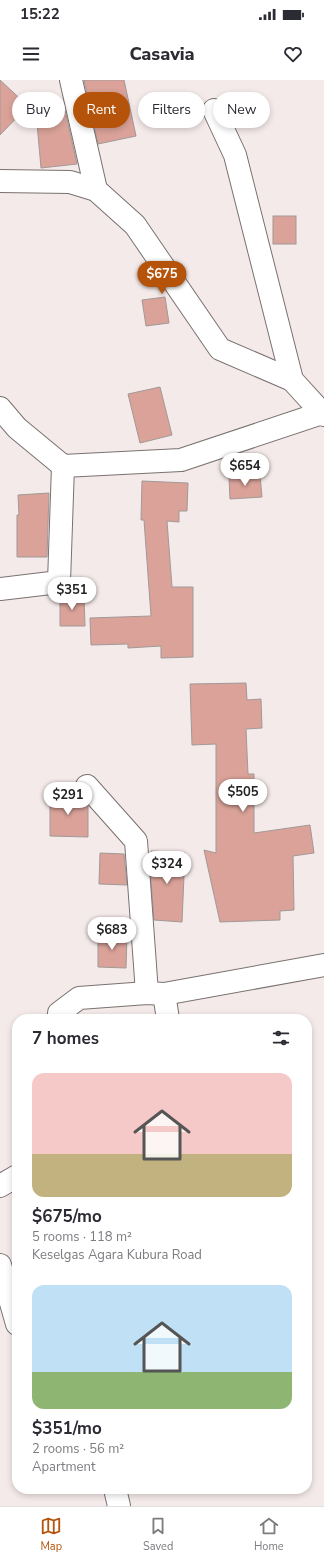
<!DOCTYPE html>
<meta charset="utf-8">
<style>
body{margin:0;font-family:"Nunito Sans",sans-serif;background:#f7f7f7;color:#2b2b33;height:100vh;display:flex;flex-direction:column;font-size:15px;white-space:nowrap}
*{box-sizing:border-box;margin:0}
p{font-size:13px;color:#7c7c81}
.icon{flex:none;width:22px;height:22px;fill:none;stroke:currentColor;stroke-width:2;stroke-linecap:round;stroke-linejoin:round}
.map{position:relative;flex:1;overflow:hidden}
.drawer{position:absolute;left:12px;top:934px;width:300px;height:480px;display:flex;flex-direction:column;background:#fff;border-radius:16px;box-shadow:0 2px 6px #0003}
.drawer>*{flex:none}
.banner{position:absolute;left:12px;top:12px;width:300px;height:36px;display:flex;gap:8px}
.price{position:absolute;translate:-50% -34px;padding:0 9px;border-radius:14px;background:#fff;color:#222;font-size:13px;line-height:26px;filter:drop-shadow(0 1px 2px #0008)}
.price::after{content:'';position:absolute;left:50%;top:24px;width:12px;height:9px;margin-left:-6px;background:inherit;clip-path:polygon(0 0,100% 0,50% 100%)}
.price.current{background:#b45309;color:#fff}
ul{padding:0;list-style:none}
li{display:grid;align-content:center;gap:8px;height:212px;padding:0 20px}
li span{display:grid;place-items:center;height:124px;border-radius:12px;color:#555}
li>.icon{margin-inline-start:auto}
span .icon{width:72px;height:72px;fill:#fffc;stroke-width:1}
li b{font-size:17px}
h2{display:flex;justify-content:space-between;align-items:center;height:48px;padding:0 20px;font-size:17px}
.chip{padding:0 14px;border-radius:18px;background:#fff;box-shadow:0 2px 6px #0003;font-size:14px;line-height:36px}
.chip.current{background:#b45309;color:#fff}
.status{display:flex;justify-content:space-between;align-items:center;height:28px;padding:0 20px;background:#fff;direction:ltr}
.status svg{height:11px;fill:currentColor}
header{display:flex;justify-content:space-between;align-items:center;height:52px;padding:0 20px;background:#fff;font-size:18px;font-weight:800}
.tabs{display:flex;justify-content:space-around;align-items:center;height:56px;border-top:1px solid #e1e1e2;background:#fff;font-size:11px;color:#7c7c81}
.tabs a{display:grid;justify-items:center;gap:2px}
.tabs .current{color:#b45309}
.map>svg:first-child{display:block}
.building{fill:#daa299;stroke:#a19997}
.lines{fill:none;stroke-linecap:round;stroke-linejoin:round}
.minor-casing{stroke:#797170;stroke-width:24}
.minor{stroke:#fff;stroke-width:22}
</style>
<div class="status"><b>15:22</b><svg viewBox="0 0 49 12"><path d="M0 12V9h3v3zM5 12V6h3v6zM10 12V3h3v9zM15 12V0h3v12zM26 1h20v11H26zM47 4h2v5h-2z"/></svg></div>
<header><svg class="icon" aria-label="menu" viewBox="0 0 24 24"><path d="M4 6h16M4 12h16M4 18h16"/></svg>Casavia<svg class="icon" aria-label="heart" viewBox="0 0 24 24"><path d="M12 20l-8-8c-3-5 5-10 8-4 3-6 11-1 8 4z"/></svg></header>
<div class="map">
<svg width="324" height="1426" viewBox="0 0 324 1426">
<rect width="100%" height="100%" fill="#f4eae9"/>
<!-- building -->
<g class="building">
<path d="M0 0 28 26 0 55Z"/>
<path d="M84 0H124L136 56 98 64Z"/>
<path d="M65 30 77 84 41 88 36 32Z"/>
<rect x="273" y="136" width="23" height="28"/>
<path d="M165 217 169 243 146 246 142 220Z"/>
<path d="M160 307 172 355 140 363 128 314Z"/>
<path d="M260 395 262 417 230 419 229 397Z"/>
<path d="M142 401 188 403 187 431H179V442L167 441 172 507H193V577L161 578V566L128 568V564L91 565 90 538 151 536 144 440H141Z"/>
<path d="M49 413 47 477H17V435H19L18 415Z"/>
<path d="M84 516 85 546H60V517Z"/>
<path d="M246 603 247 620 261 619 262 648 246 649 248 694H254V753L310 745 314 773 293 776 294 830 280 831V840L220 842 204 770 216 773V664L192 665 190 604Z"/>
<path d="M50 714H78L88 726V757L50 756Z"/>
<path d="M151 771 185 773 182 842 154 840 149 774H151Z"/>
<path d="M100 773 124 774 127 805 99 804Z"/>
<path d="M98 854 127 855 126 888 98 887Z"/>
</g>
<g class="lines">
<!-- minor casing -->
<g class="minor-casing">
<g id="minor">
<path d="M71 0 96 110"/>
<path d="M214 30 235 75 292 300"/>
<path d="M0 101 70 102 96 110 135 145 220 269 292 300 324 335"/>
<path d="M0 328 17 348 63 386 181 380 322 333"/>
<path d="M0 509 59 502 63 386"/>
<path d="M87 706 136 761 147 913"/>
<path d="M164 914 168 939"/>
<path d="M59 939V933L79 918 147 913 164 914 324 885"/>
<path d="M0 1106 17 1096"/>
<path d="M0 1185 17 1244"/>
<path d="M115 1409 119 1426"/>
</g>
</g>
<!-- minor -->
<use href="#minor" class="minor"/>
</g>
</svg>
<b class="price current" style="left:162px;top:215px">$675</b>
<b class="price" style="left:245px;top:407px">$654</b>
<b class="price" style="left:72px;top:531px">$351</b>
<b class="price" style="left:243px;top:733px">$505</b>
<b class="price" style="left:68px;top:736px">$291</b>
<b class="price" style="left:167px;top:805px">$324</b>
<b class="price" style="left:112px;top:871px">$683</b>
<div class="banner">
<a class="chip">Buy</a>
<a class="chip current">Rent</a>
<a class="chip">Filters</a>
<a class="chip">New</a>
</div>
<section class="drawer">
<h2>7 homes<svg class="icon" aria-label="filters" viewBox="0 0 24 24"><path d="M4 7h16M4 17h16"/><circle cx="9" cy="7" r="2"/><circle cx="15" cy="17" r="2"/></svg></h2>
<ul>
<li><span style="background:linear-gradient(#f6c9c9 65%,#c2b280 0)"><svg class="icon" aria-label="home" viewBox="0 0 24 24"><path d="M3 11l9-7 9 7M6 9v11h12V9"/></svg></span><div><b>$675/mo</b><p>5 rooms · 118 m²</p><p>Keselgas Agara Kubura Road</p></div></li>
<li><span style="background:linear-gradient(#bfe0f5 70%,#8fb573 0)"><svg class="icon" aria-label="home" viewBox="0 0 24 24"><path d="M3 11l9-7 9 7M6 9v11h12V9"/></svg></span><div><b>$351/mo</b><p>2 rooms · 56 m²</p><p>Apartment</p></div></li>
</ul>
</section>
</div>
<nav class="tabs">
<a class="current"><svg class="icon" aria-label="map" viewBox="0 0 24 24"><path d="M3 6l6-2 6 2 6-2v14l-6 2-6-2-6 2zM9 4v14M15 6v14"/></svg>Map</a>
<a><svg class="icon" aria-label="saved" viewBox="0 0 24 24"><path d="M7 4h10v16l-5-4-5 4z"/></svg>Saved</a>
<a><svg class="icon" aria-label="home" viewBox="0 0 24 24"><path d="M3 11l9-7 9 7M6 9v11h12V9"/></svg>Home</a>
</nav>
